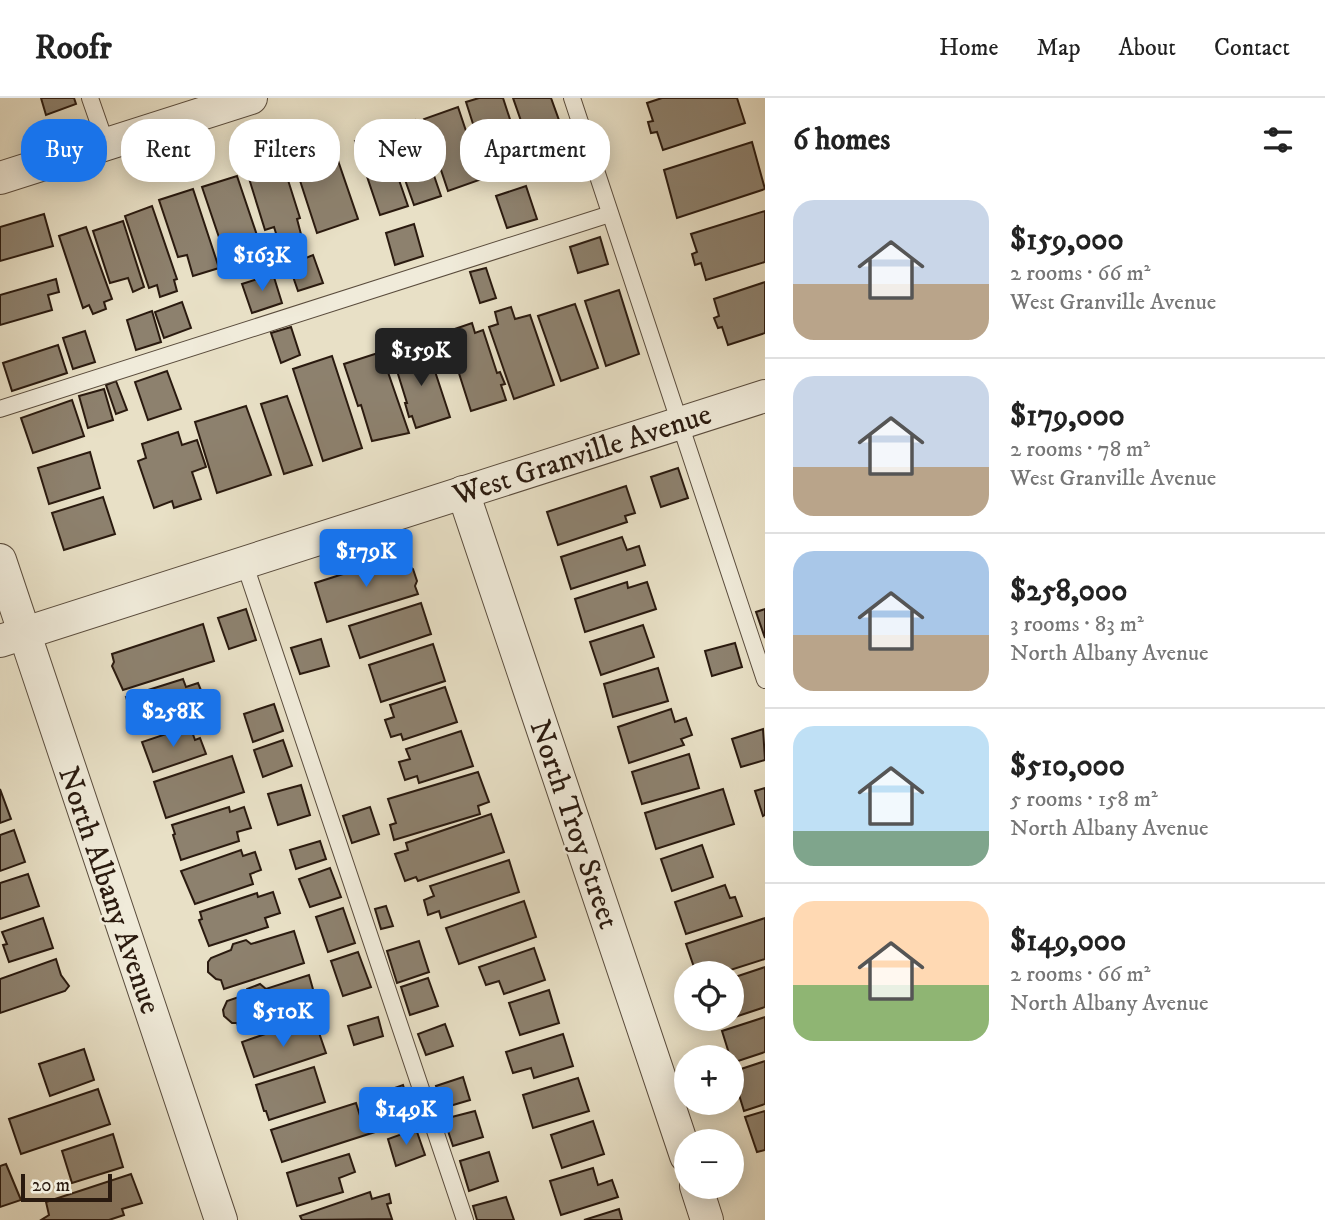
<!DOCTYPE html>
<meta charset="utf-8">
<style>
body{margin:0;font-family:"IM FELL DW Pica",serif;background:#f2f2f2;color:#222;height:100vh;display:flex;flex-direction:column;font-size:26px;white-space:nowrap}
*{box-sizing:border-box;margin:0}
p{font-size:23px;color:#767676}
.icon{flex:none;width:38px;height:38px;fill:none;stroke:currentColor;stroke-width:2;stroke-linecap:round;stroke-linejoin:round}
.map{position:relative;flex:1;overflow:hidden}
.side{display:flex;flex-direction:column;background:#fff;width:560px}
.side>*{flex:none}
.top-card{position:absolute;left:21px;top:21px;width:639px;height:63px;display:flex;gap:14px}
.tools{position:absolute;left:674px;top:863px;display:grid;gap:14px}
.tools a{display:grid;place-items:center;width:70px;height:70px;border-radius:50%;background:#fff;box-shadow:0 4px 18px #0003;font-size:35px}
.scale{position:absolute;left:21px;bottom:18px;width:91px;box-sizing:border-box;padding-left:7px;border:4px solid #2a1a0f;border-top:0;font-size:19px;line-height:24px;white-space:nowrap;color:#2a1a0f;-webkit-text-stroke:5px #f0ebda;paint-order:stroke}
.price{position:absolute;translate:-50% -60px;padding:0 16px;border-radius:7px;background:#1a73e8;color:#fff;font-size:23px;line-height:46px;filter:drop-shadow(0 2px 4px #0008)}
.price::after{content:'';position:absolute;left:50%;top:42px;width:21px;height:16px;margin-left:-10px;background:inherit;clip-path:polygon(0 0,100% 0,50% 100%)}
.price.active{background:#222;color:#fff}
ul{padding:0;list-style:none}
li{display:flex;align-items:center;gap:21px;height:175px;padding:0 28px}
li+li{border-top:2px solid #e0e0e0}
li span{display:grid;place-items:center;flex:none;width:196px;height:140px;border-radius:21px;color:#555}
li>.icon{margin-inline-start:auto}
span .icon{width:84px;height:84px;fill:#fffc;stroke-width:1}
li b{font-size:30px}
h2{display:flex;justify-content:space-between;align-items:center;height:84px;padding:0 28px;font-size:30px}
.chip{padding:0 24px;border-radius:28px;background:#fff;box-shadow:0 4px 18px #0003;font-size:24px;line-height:63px}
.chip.active{background:#1a73e8;color:#fff}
header{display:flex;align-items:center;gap:42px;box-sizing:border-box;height:98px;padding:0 35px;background:#fff;border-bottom:2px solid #e0e0e0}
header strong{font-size:33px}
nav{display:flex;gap:38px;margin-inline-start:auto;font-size:24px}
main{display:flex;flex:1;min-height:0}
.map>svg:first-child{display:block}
.building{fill:#8d816e;stroke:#2a1a0f;stroke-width:2}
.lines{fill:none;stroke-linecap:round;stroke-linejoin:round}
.lane-casing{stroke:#5a4c3d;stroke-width:18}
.street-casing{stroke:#5a4c3d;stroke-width:34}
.lane{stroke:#f0ebda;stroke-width:16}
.street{stroke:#f0ebda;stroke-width:32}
.labels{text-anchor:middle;stroke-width:5;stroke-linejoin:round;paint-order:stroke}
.street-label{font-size:30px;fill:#2a1a0f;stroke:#f0ebda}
</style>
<header>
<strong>Roofr</strong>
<nav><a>Home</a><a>Map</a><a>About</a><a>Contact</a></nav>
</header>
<main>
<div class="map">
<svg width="765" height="1122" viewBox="0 0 765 1122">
<rect width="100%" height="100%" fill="#e8e0c6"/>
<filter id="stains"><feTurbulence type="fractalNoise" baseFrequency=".00286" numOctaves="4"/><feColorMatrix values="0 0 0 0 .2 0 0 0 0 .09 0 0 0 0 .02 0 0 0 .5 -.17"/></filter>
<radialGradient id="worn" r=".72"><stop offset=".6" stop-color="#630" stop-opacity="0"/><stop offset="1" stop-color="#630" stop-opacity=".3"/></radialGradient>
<!-- building -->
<g class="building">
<path d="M41 0H74L76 6 46 17Z"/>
<path d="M479 0H503L524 64 489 76 466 4Z"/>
<path d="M513 0H551L569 50 559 54 562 64 546 69 543 60 535 63Z"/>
<path d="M662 0H737L745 25 663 52 657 34 651 35 648 24 653 23 647 5Z"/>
<path d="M458 9 482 81 448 93 424 21Z"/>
<path d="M415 22 441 98 414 107 387 31Z"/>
<path d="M382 33 408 108 380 117 355 43Z"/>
<path d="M752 44 765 91 677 120 664 72Z"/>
<path d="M332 45 358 121 317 135 292 58Z"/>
<path d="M282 63 300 120 297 121 302 140 280 148 274 129 265 132 247 74Z"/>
<path d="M237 78 263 155 228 166 202 89Z"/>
<path d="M526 88 537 121 507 130 496 98Z"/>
<path d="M193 91 219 170 193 178 187 157 178 159 159 102Z"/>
<path d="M152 108 177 181 174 182 177 193 160 199 157 187 149 190 125 118Z"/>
<path d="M765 113V164L706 182 701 165 695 167 692 156 697 154 691 136Z"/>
<path d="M44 116 53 148 0 163V129Z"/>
<path d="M123 123 144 189 133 194 128 180 110 185 93 133Z"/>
<path d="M414 126 423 158 395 167 386 135Z"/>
<path d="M86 129 112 201 104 204 106 211 93 216 89 207 83 210 59 138Z"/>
<path d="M600 139 608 166 578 175 570 149Z"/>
<path d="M313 157 323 185 298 193 289 167Z"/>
<path d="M486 170 496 200 480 205 470 174Z"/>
<path d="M273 176 282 205 252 215 242 186Z"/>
<path d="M56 181 59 194 48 197 52 212 0 227V197Z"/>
<path d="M765 184V235L728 247 722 229 718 230 714 220 719 218 714 201Z"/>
<path d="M619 192 639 256 606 268 585 203Z"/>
<path d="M182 204 191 230 164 240 155 214Z"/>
<path d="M575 206 598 270 561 283 538 218Z"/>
<path d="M511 209 515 221 530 217 554 287 514 301 489 229 498 226 495 214Z"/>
<path d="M152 213 161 244 136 252 127 222Z"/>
<path d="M472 225 475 235 483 232 497 275 500 274 505 286 501 287 506 302 471 313 449 244 455 242 452 232Z"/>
<path d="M291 229 300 257 281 265 271 235Z"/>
<path d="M85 233 95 264 73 271 63 240Z"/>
<path d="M58 247 67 275 12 293 3 265Z"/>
<path d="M427 249 450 319 416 330 412 318 409 319 405 305H407L393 260Z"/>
<path d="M381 254 409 335 372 343 361 307 358 308 344 266Z"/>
<path d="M332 258 362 350 323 363 293 271Z"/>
<path d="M167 273 181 311 148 322 135 284Z"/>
<path d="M116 283 127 312 116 316 106 287Z"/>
<path d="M104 291 113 322 88 330 79 298Z"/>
<path d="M287 298 312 367 284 376 261 306Z"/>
<path d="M72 302 84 338 33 355 21 320Z"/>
<path d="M246 308 271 377 217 395 195 324Z"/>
<path d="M178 334 182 347 197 342 206 369 192 374 201 401 174 410 172 403 154 410 138 363 146 360 142 346Z"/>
<path d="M90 354 100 390 49 406 38 370Z"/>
<path d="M678 370 688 400 661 409 651 379Z"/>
<path d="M626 388 635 415 625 418 627 424 558 447 547 414Z"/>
<path d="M103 399 115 436 64 452 52 415Z"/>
<path d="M622 439 627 452 639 448 645 467 571 491 561 459Z"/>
<path d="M393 460 395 466 407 463 409 468 413 471 417 483 415 488 418 496 327 524 315 485Z"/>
<path d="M627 484 628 490 647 484 656 511 585 534 575 501Z"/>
<path d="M421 505 431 536 360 560 349 528Z"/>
<path d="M246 511 256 542 229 551 218 520Z"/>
<path d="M765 511V540L756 514Z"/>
<path d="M203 526 214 563 123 592 112 568 114 564 112 556Z"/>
<path d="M643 527 654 559 601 577 590 544Z"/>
<path d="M321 541 329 568 300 576 291 550Z"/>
<path d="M735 545 742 569 712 578 705 553Z"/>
<path d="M433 546 445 583 381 604 369 567Z"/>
<path d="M658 570 668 603 613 619 604 586Z"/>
<path d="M183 581 186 589 198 585 203 597 191 600 195 616 137 634 126 599Z"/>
<path d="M445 589 457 624 403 642 401 636 391 639 385 622 394 619 390 607Z"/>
<path d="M274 606 283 633 253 644 244 616Z"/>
<path d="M671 611 675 624 686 620 692 637 681 641 684 647 629 665 618 629Z"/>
<path d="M190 628 195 642 200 640 206 656 153 674 142 644Z"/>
<path d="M763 631 765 662 741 669 732 641Z"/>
<path d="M461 633 473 668 419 685 417 678 405 682 399 664 410 661 406 651Z"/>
<path d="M283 642 292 668 263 679 254 652Z"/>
<path d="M689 656 699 690 642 706 632 674Z"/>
<path d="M232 658 244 694 166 720 154 684Z"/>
<path d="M478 674 489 704 478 708 480 716 394 742 390 727 396 725 388 701Z"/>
<path d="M301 687 310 717 278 727 268 696Z"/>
<path d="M765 690V717L763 718 755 693Z"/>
<path d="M0 691 11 721 0 725Z"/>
<path d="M723 691 734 726 656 751 645 715Z"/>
<path d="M229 709 230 714 244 709 251 730 237 734 239 743 181 762 173 737 175 736 172 727Z"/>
<path d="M370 709 379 736 352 745 343 718Z"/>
<path d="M491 716 504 754 418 783 416 779 405 783 395 756 408 752 406 745Z"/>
<path d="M14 732 25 764 0 773V737Z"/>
<path d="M320 743 326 761 296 771 290 752Z"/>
<path d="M702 747 713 779 672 793 661 761Z"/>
<path d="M241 752 243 758 255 754 261 772 250 776 253 786 195 806 181 773Z"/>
<path d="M509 762 519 794 441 820 439 813 428 817 424 802 434 798 430 788Z"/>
<path d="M330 770 341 799 310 809 299 781Z"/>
<path d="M28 776 39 808 0 821V785Z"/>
<path d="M725 787 730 800 735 799 742 818 686 836 675 804Z"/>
<path d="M273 794 280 815 265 820 268 829 209 848 199 822 202 821 200 814 257 795 258 799Z"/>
<path d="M524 803 536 839 459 866 446 830Z"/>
<path d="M386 808 393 828 381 831 375 811Z"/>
<path d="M343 810 355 845 328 854 316 819Z"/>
<path d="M43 820 53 850 9 864 3 847 7 846 2 834Z"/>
<path d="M765 820V861L721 875H696L686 846Z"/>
<path d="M294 833 304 865 224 891 221 882 216 881 208 874V864L211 860 231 852 233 846 246 842 251 846Z"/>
<path d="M419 843 429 874 397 885 387 853Z"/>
<path d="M534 850 545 882 504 896 499 883 486 887 479 869Z"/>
<path d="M358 854 371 889 343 898 331 863Z"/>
<path d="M56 861 61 877 69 888 65 893 0 915V881Z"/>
<path d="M765 869V909L732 920V880Z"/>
<path d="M309 877 318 909 240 934 237 925H232L224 918 223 912 227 903 245 897 247 891 260 886 266 891Z"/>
<path d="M428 880 438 908 410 917 401 889Z"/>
<path d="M549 892 559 925 520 937 509 905Z"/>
<path d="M378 919 383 938 354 947 348 928Z"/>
<path d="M765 919V954L732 965 722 933Z"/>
<path d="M300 924 303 934 317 929 326 955 254 979 242 944Z"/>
<path d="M445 926 453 948 426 957 418 936Z"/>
<path d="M563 936 573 968 534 980 531 970 513 975 506 954Z"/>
<path d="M84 951 94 982 50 998 39 966Z"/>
<path d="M765 963V1006L744 1013 732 974Z"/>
<path d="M314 969 325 1004 269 1022 266 1013H264L256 987Z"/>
<path d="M463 979 470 1002 443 1010 436 988Z"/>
<path d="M578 980 589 1013 533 1030 523 997Z"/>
<path d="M403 987 412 1015 381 1025 372 998Z"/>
<path d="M98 991 110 1026 21 1056 9 1021Z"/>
<path d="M356 1005 362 1024 374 1021 378 1033 282 1064 271 1032Z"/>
<path d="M475 1013 483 1039 453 1048 444 1021Z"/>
<path d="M765 1013V1052L757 1054 745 1019Z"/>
<path d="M593 1023 604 1056 562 1070 551 1037Z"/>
<path d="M416 1031 425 1057 396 1068 388 1041Z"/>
<path d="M113 1036 123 1069 72 1085 62 1053Z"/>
<path d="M489 1054 498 1083 469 1093 460 1063Z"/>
<path d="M349 1056 355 1074 339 1080 343 1094 297 1108 287 1075Z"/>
<path d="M6 1066 21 1102 0 1109V1068Z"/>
<path d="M593 1070 598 1087 612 1082 618 1099 561 1117 550 1083Z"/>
<path d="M131 1076 142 1105 122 1111 124 1117 109 1122H41L49 1117 46 1104Z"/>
<path d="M370 1094 372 1101 389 1096 391 1105 387 1106 392 1121 302 1122 300 1118Z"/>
<path d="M506 1099 514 1122H477L473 1108Z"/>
<path d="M619 1111 622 1122H584Z"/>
</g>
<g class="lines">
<!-- lane casing -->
<g class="lane-casing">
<g id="lane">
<path d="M90 0 106 46"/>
<path d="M572 0 765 582"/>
<path d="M0 311 610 116"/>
<path d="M244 464 465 1122"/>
</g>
</g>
<!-- street casing -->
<g class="street-casing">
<g id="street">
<path d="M0 80 251 0"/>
<path d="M463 394 686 1058"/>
<path d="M0 462 221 1122"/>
<path d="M0 543 765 298"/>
<path d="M696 1088 707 1122"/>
</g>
</g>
<!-- lane -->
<use href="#lane" class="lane"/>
<!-- street -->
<use href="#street" class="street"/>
</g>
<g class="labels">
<!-- street labels -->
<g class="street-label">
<text transform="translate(582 356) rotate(-18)" y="10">West Granville Avenue</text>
<text transform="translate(575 726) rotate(71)" y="10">North Troy Street</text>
<text transform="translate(110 792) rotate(71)" y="10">North Albany Avenue</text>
</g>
</g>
<rect width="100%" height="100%" filter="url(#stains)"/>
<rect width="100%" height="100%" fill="url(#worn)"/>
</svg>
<div class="tools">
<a><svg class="icon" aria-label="locate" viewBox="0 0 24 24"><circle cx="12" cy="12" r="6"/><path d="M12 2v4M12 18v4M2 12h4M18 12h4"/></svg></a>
<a>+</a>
<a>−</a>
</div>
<div class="scale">20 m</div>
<b class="price" style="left:262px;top:195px">$163K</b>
<b class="price active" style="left:421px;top:290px">$159K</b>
<b class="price" style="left:366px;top:491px">$179K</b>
<b class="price" style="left:173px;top:651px">$258K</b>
<b class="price" style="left:283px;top:951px">$510K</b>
<b class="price" style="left:406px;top:1049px">$149K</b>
<div class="top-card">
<a class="chip active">Buy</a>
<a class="chip">Rent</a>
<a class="chip">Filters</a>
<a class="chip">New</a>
<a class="chip">Apartment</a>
</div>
</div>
<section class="side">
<h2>6 homes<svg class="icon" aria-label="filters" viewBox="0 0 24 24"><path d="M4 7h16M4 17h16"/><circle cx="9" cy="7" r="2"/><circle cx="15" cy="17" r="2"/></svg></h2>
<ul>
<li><span style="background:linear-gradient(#c9d6e8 60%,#b9a48a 0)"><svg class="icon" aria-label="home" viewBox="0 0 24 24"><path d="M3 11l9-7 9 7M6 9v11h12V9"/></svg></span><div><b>$159,000</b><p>2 rooms · 66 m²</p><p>West Granville Avenue</p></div></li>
<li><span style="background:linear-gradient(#c9d6e8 65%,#b9a48a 0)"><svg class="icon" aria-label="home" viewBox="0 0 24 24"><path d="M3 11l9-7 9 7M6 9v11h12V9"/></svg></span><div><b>$179,000</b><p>2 rooms · 78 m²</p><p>West Granville Avenue</p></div></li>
<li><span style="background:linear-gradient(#a9c7e8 60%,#b9a48a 0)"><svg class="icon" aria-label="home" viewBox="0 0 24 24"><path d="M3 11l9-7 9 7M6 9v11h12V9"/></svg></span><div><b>$258,000</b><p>3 rooms · 83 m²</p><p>North Albany Avenue</p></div></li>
<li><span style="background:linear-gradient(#bfe0f5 75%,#7fa58c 0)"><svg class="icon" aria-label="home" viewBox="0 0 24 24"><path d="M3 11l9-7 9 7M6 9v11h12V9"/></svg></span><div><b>$510,000</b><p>5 rooms · 158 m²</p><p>North Albany Avenue</p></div></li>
<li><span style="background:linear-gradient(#ffd9b3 60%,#8fb573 0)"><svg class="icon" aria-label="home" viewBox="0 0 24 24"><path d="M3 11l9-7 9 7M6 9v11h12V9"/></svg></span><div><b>$149,000</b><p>2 rooms · 66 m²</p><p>North Albany Avenue</p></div></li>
</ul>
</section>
</main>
